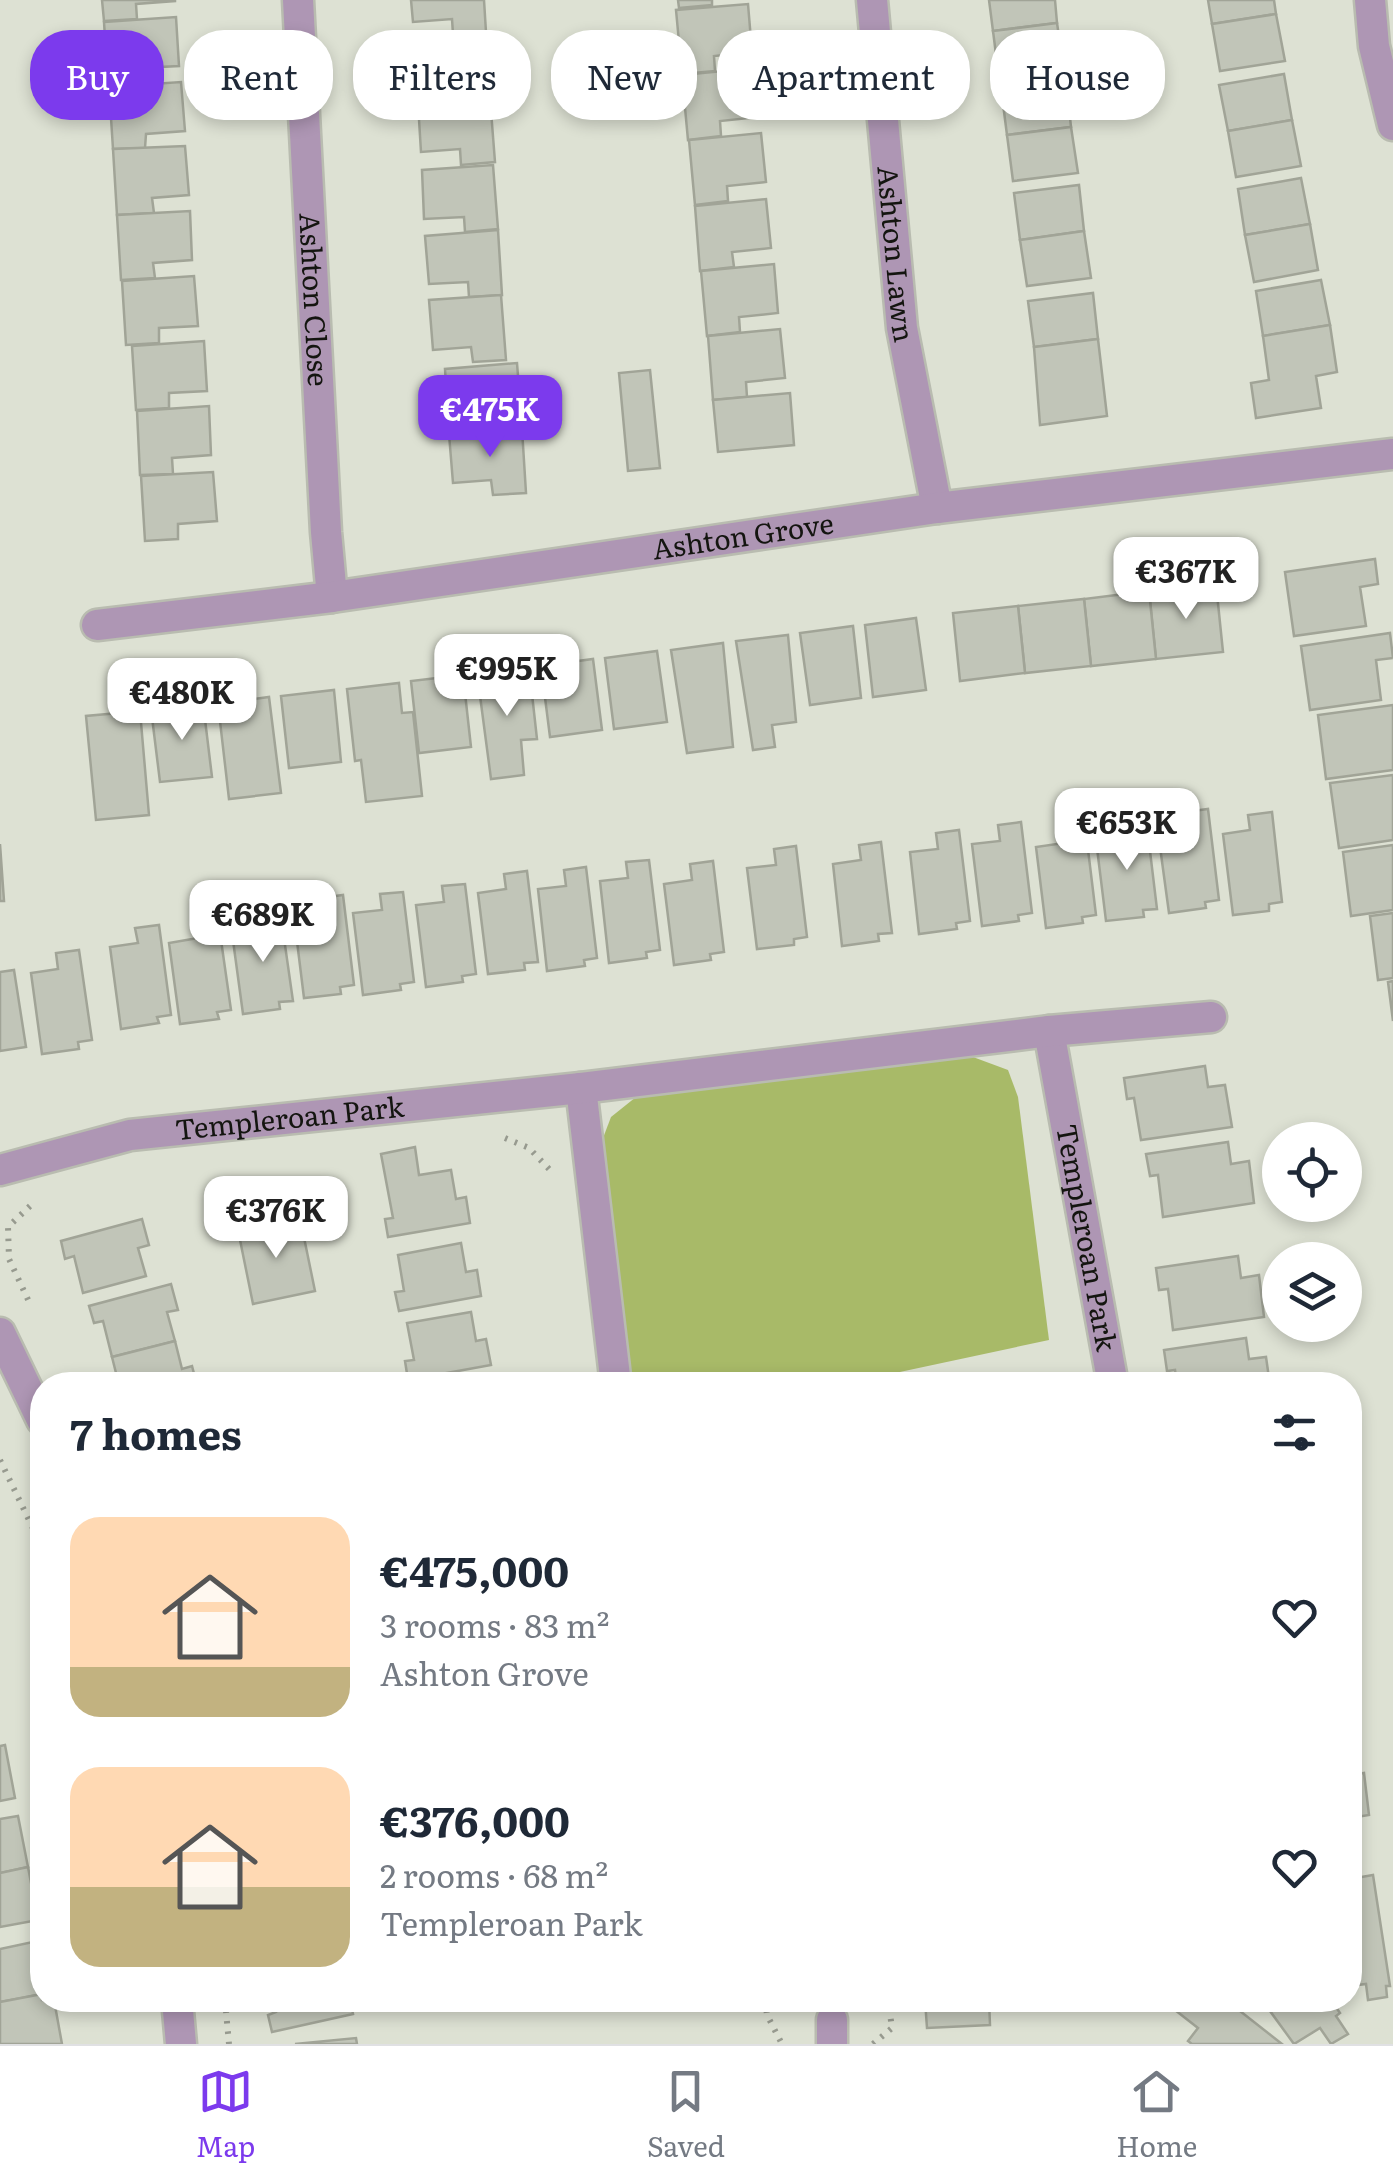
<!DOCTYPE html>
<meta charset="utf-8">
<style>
body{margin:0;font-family:Literata,serif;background:#f6f6f7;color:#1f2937;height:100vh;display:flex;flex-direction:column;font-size:38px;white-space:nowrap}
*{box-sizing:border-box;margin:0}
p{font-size:32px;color:#747a83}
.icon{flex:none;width:55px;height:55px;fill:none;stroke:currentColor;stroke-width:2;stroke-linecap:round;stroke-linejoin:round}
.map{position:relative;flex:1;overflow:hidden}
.drawer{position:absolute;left:30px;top:1372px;width:1332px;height:640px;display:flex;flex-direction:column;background:#fff;border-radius:40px;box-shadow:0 5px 15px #0003}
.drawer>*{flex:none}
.hud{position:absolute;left:30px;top:30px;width:1335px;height:90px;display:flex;gap:20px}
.tools{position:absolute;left:1262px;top:1122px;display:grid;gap:20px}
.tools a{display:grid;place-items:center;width:100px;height:100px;border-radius:50%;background:#fff;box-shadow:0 5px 15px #0003;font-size:50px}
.price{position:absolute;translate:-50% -85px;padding:0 22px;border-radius:20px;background:#fff;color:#222;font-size:32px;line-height:65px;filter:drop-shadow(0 2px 5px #0008)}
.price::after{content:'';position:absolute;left:50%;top:60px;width:30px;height:22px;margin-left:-15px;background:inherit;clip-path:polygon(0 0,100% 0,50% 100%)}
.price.current{background:#7c3aed;color:#fff}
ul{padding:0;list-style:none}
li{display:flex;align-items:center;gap:30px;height:250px;padding:0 40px}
li span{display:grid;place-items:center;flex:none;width:280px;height:200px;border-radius:30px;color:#555}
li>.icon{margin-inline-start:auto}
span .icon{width:120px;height:120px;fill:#fffc;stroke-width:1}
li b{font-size:42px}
h2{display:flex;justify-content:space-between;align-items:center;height:120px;padding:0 40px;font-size:42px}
.pill{padding:0 35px;border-radius:40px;background:#fff;box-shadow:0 5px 15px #0003;font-size:35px;line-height:90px}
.pill.current{background:#7c3aed;color:#fff}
.menu{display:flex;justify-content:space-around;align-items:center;height:140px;border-top:2px solid #e0e1e3;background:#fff;font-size:28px;color:#747a83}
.menu a{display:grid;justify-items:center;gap:5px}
.menu .current{color:#7c3aed}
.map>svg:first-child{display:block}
.green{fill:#a8ba68}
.building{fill:#c1c5b8;stroke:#a1a497;stroke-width:2.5}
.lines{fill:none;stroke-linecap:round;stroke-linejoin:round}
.minor-casing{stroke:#b9bcb0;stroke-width:35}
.path{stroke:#979a8f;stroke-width:6;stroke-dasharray:2.5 8;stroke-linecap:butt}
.minor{stroke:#ae96b4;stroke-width:30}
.labels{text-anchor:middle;stroke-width:8;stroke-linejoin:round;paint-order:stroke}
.street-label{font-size:28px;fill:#141510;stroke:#eaeee0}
</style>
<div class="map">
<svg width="1393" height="2044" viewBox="0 0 1393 2044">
<rect width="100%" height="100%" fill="#dde1d3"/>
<!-- green -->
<path class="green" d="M973 1057 1008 1070 1018 1097 1049 1340 839 1385H632L600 1146 611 1117 636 1097Z"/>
<!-- building -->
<g class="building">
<path d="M102 0H175V1L136 4 137 19 104 21Z"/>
<path d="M411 0H484L486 32 453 34 452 19 413 22Z"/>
<path d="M678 0H712V5L679 8Z"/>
<path d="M989 0H1055L1057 23 993 31Z"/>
<path d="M1208 0H1274L1276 14 1212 24Z"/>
<path d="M748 4 752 52 714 56 715 71 682 74 676 10Z"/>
<path d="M1276 14 1285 61 1220 71 1212 24Z"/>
<path d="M176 17 179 66 140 68 141 84 108 86 104 22Z"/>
<path d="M1057 23 1064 70 999 78 993 31Z"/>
<path d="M486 33 491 97 458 99 456 84 418 87 414 38Z"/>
<path d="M754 68 759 117 720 121 721 136 688 140 682 75Z"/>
<path d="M1284 74 1292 120 1228 131 1219 85Z"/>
<path d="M1066 80 1071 127 1007 135 1001 88Z"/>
<path d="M181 82 185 131 146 134 145 148 113 149 109 87Z"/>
<path d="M490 98 495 162 461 165 460 149 421 152 418 103Z"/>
<path d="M1292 120 1301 166 1236 177 1228 131Z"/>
<path d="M1071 127 1078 173 1013 181 1007 135Z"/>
<path d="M761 133 766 182 727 186 728 201 695 205 689 140Z"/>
<path d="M185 146 189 195 152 198 154 213 117 215 113 149Z"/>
<path d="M493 165 498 229 465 232 464 217 424 219 422 170Z"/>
<path d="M1301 178 1310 224 1245 235 1238 189Z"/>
<path d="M1079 185 1084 231 1020 240 1014 193Z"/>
<path d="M766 199 771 248 732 252 734 267 700 271 695 206Z"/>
<path d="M190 211 192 260 153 263 155 278 121 280 117 215Z"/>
<path d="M1310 224 1318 270 1254 282 1245 235Z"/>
<path d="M498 230 502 295 469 297 468 282 429 284 425 236Z"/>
<path d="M1084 231 1091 278 1027 286 1020 240Z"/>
<path d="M774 264 778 313 739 317 740 332 707 336 701 271Z"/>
<path d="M194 276 198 326 159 328V343L126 345 122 281Z"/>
<path d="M1321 280 1330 325 1263 336 1256 291Z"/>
<path d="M1093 293 1098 339 1034 347 1028 301Z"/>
<path d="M501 295 506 360 473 362 471 347 433 350 429 300Z"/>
<path d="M1330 325 1337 372 1316 376 1321 408 1256 418 1251 383 1269 380 1263 336Z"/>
<path d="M780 329 785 378 746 382 747 397 713 400 708 336Z"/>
<path d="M1098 339 1107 416 1040 425 1034 347Z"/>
<path d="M204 341 207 391 169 393V408L136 410 132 346Z"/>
<path d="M517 363 522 428 489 430 487 415 448 418 445 369Z"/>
<path d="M650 370 660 468 628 471 619 373Z"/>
<path d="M790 393 794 445 718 452 713 400Z"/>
<path d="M209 406 211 455 172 458 173 474 140 475 137 411Z"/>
<path d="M522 429 526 493 493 495 491 480 453 483 449 434Z"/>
<path d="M213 472 217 521 178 524V539L145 541 141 476Z"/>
<path d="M1375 559 1378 584 1360 587 1366 626 1294 636 1285 572Z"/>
<path d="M1216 584 1223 652 1156 659 1149 591Z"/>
<path d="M1149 591 1156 659 1091 666 1084 599Z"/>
<path d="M1084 599 1091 666 1025 673 1018 606Z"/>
<path d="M1018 606 1025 673 960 681 953 613Z"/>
<path d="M916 618 926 690 873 697 865 625Z"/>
<path d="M853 626 861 698 810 705 800 633Z"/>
<path d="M1390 633 1393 658 1376 660 1381 700 1310 710 1301 646Z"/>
<path d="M788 635 796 722 772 725 775 747 753 750 736 641Z"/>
<path d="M723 643 733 747 687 753 671 650Z"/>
<path d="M657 651 667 722 614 729 605 658Z"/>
<path d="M593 659 602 730 550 737 541 666Z"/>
<path d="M529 667 537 739 521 740 524 775 491 779 477 673Z"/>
<path d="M463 675 471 747 419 753 411 681Z"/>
<path d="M399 683 402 713 413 712 422 796 366 802 361 760 355 761 347 689Z"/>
<path d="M334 690 341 762 289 768 281 696Z"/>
<path d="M269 697 281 793 229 799 218 704Z"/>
<path d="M203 703 212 777 160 782 151 709Z"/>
<path d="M1393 705V770L1326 779 1318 715Z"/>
<path d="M140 711 149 815 96 820 86 716Z"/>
<path d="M1393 775V840L1339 848 1330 783Z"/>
<path d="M1208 809 1219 900 1205 902 1206 908 1169 913 1158 832 1187 828 1185 812Z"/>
<path d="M1272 812 1282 902 1269 904V911L1233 915 1223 834 1250 830 1248 815Z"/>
<path d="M1146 818 1157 909 1143 910 1144 917 1106 921 1096 840 1125 836 1123 821Z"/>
<path d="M1021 822 1032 913 1018 915 1019 921 982 926 972 844 1000 841 998 825Z"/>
<path d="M1085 825 1096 915 1082 917 1083 923 1046 928 1036 847 1064 843 1062 827Z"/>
<path d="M959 830 970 921 956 923 957 929 919 934 910 852 938 849 936 833Z"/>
<path d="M881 842 892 933 878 934 879 941 842 946 833 864 861 860 859 845Z"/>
<path d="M0 844 4 901H0Z"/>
<path d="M1393 845V910L1351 916 1343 852Z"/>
<path d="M796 846 807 937 794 939V945L757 949 747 868 776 865 774 849Z"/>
<path d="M649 860 660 950 646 952 647 958 609 963 600 881 628 878 626 862Z"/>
<path d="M713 861 724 952 710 954 711 960 674 965 664 884 692 880 690 864Z"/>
<path d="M586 867 597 958 584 960 585 966 547 971 538 889 566 886 564 870Z"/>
<path d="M527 871 538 962 524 963 525 970 488 974 478 893 506 889 504 874Z"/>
<path d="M465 884 476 974 462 976 463 982 426 987 416 905 444 902 442 886Z"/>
<path d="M403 892 414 982 400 984 401 990 363 995 353 913 382 910 380 894Z"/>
<path d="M343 895 354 985 340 987 341 994 304 998 294 917 322 913 320 898Z"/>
<path d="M280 910 293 1001 279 1002 280 1009 243 1014 232 933 259 929 257 913Z"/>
<path d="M1393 913V978L1378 980 1370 916Z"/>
<path d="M218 919 231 1010 217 1012 219 1019 180 1024 169 943 198 938 195 923Z"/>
<path d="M159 925 171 1015 157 1017 159 1023 121 1029 110 947 138 943 135 928Z"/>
<path d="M79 950 92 1040 78 1042 79 1049 42 1054 31 973 58 969 56 953Z"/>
<path d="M14 970 26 1047 0 1051V972Z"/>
<path d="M1393 981V1021L1388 982Z"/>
<path d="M1205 1066 1208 1087 1225 1085 1232 1127 1141 1140 1134 1098 1127 1099 1124 1078Z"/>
<path d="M1228 1142 1231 1164 1249 1161 1254 1203 1163 1217 1158 1175 1150 1176 1146 1154Z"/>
<path d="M415 1147 419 1175 451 1170 456 1199 466 1197 470 1223 388 1237 385 1219 393 1218 381 1154Z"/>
<path d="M300 1218 315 1291 253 1304 238 1230Z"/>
<path d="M142 1219 149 1245 138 1248 146 1276 83 1293 74 1256 65 1259 61 1241Z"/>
<path d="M461 1243 466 1272 477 1270 481 1296 399 1311 395 1292 404 1291 398 1255Z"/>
<path d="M1238 1256 1241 1278 1259 1275 1264 1317 1173 1330 1168 1289 1159 1290 1156 1268Z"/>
<path d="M171 1284 178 1310 167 1312 175 1341 112 1357 103 1321 94 1323 89 1306Z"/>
<path d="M471 1312 476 1341 486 1339 491 1365 408 1380 405 1361 414 1360 407 1323Z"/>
<path d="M1246 1338 1249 1359 1266 1357 1270 1385H1177L1175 1370 1167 1371 1164 1350Z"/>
<path d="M175 1341 182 1369 192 1366 197 1385H119L112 1357Z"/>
<path d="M482 1378 483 1385H441Z"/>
<path d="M5 1745 15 1798 0 1801V1746Z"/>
<path d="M1364 1773 1369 1815 1350 1818V1775Z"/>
<path d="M18 1816 28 1867 0 1873V1819Z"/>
<path d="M28 1867 38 1920 0 1927V1873Z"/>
<path d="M1373 1875 1390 1986H1386L1387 1997 1368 2000 1366 1984 1350 1986V1879Z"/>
<path d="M42 1940V1994L0 2002V1949Z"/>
<path d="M42 1994V2000H54L62 2044H0V2002Z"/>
<path d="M273 2000H350L353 2014 272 2032 268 2015 276 2012Z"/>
<path d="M925 2000H989L990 2025 927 2028Z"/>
<path d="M1183 2000H1226L1282 2044H1192L1188 2041 1198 2028 1175 2010Z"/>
<path d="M1262 2000H1331L1340 2013 1336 2016 1348 2034 1331 2044 1320 2028 1294 2044Z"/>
<path d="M356 2038 357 2044H295Z"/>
</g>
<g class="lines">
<!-- minor casing -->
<g class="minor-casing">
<g id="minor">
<path id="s1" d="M298 0 326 532 332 597"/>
<path id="s2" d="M872 0 902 328 937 508"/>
<path d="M1370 0 1374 46 1393 125"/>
<path id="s3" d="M97 625 332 597 937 508 1393 454"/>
<path id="s4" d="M1049 1031 1113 1385"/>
<path d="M581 1088 616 1385"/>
<path id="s5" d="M0 1170 130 1135 581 1088 1049 1031 1211 1017"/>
<path d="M0 1333 42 1420"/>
<path d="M177 2000 181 2044"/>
<path d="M832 2020V2044"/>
</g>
</g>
<!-- path -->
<g class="path">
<path d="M505 1138 529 1148 550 1170"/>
<path d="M30 1206 8 1227 9 1259 30 1304"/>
<path d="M0 1460 42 1547"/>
<path d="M225 2000 229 2044"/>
<path d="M765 2000 767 2015 782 2044"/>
<path d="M873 2044 892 2028 888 2000"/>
</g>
<!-- minor -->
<use href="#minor" class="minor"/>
</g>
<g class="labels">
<!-- street labels -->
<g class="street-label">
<text dy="10" stroke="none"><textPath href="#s2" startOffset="255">Ashton Lawn</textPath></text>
<text dy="10" stroke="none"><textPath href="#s1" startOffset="300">Ashton Close</textPath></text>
<text dy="10" stroke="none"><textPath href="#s3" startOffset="652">Ashton Grove</textPath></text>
<text dy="10" stroke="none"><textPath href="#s5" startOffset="295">Templeroan Park</textPath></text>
<text dy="10" stroke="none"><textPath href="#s4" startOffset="210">Templeroan Park</textPath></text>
</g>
</g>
</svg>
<div class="tools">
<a><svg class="icon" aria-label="locate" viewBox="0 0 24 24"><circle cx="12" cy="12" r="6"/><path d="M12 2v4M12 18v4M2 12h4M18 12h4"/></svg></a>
<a><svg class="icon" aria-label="layers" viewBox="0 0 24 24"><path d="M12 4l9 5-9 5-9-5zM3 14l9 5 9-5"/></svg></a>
</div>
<b class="price current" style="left:490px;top:460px">€475K</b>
<b class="price" style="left:1186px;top:622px">€367K</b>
<b class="price" style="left:507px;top:719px">€995K</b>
<b class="price" style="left:182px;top:743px">€480K</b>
<b class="price" style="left:1127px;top:873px">€653K</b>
<b class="price" style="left:263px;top:965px">€689K</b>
<b class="price" style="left:276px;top:1261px">€376K</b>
<div class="hud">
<a class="pill current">Buy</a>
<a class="pill">Rent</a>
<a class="pill">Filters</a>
<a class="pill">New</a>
<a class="pill">Apartment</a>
<a class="pill">House</a>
</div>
<section class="drawer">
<h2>7 homes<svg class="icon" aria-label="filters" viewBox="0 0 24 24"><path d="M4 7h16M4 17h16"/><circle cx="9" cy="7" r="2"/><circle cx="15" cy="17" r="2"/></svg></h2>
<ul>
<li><span style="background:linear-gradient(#ffd9b3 75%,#c2b280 0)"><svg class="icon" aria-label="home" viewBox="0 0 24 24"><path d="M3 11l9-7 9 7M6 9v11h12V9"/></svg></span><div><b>€475,000</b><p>3 rooms · 83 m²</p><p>Ashton Grove</p></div><svg class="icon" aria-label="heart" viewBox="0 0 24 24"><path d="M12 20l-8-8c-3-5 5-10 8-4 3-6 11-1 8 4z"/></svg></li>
<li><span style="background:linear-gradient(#ffd9b3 60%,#c2b280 0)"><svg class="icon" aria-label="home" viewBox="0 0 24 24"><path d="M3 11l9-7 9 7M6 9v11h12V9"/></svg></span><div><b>€376,000</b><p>2 rooms · 68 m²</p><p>Templeroan Park</p></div><svg class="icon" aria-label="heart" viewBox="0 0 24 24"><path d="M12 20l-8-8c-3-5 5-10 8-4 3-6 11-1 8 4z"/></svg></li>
</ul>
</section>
</div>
<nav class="menu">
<a class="current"><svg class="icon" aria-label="map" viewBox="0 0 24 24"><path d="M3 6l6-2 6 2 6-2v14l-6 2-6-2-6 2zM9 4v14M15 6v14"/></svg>Map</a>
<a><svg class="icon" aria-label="saved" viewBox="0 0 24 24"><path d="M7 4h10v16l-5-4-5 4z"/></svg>Saved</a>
<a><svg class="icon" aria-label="home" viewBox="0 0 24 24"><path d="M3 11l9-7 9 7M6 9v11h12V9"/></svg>Home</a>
</nav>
